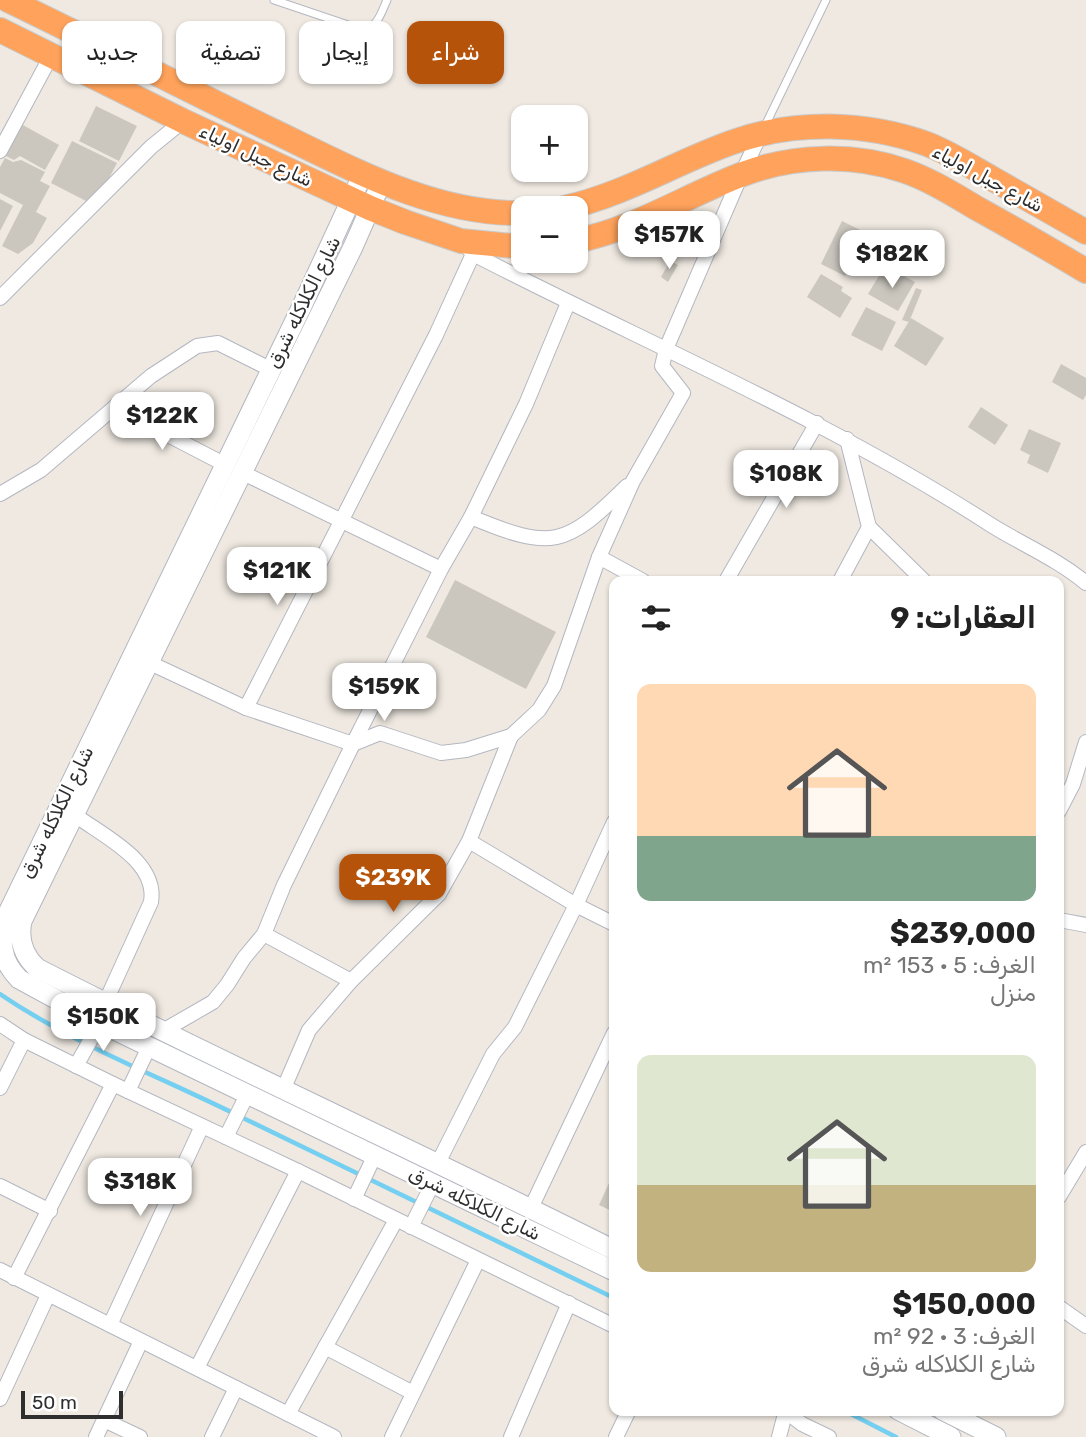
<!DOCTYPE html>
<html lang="ar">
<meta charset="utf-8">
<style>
body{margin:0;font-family:Rubik,"Noto Sans Arabic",sans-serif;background:#f2f2f2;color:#222;direction:rtl;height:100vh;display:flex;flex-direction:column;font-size:26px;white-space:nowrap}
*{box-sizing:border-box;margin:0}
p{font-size:23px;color:#767676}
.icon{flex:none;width:38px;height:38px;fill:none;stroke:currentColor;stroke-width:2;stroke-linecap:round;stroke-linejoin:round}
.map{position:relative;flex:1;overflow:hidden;direction:ltr}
.drawer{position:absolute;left:609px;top:576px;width:455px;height:840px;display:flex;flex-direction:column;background:#fff;border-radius:14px;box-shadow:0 2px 5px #0004;direction:rtl}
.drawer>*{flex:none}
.guide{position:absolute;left:21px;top:21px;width:483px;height:63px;direction:rtl;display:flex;gap:14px}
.fabs{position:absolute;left:511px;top:105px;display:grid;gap:14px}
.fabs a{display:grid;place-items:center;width:77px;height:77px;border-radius:14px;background:#fff;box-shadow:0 2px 5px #0004;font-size:35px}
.scale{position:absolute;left:21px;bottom:18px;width:102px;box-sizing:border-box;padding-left:7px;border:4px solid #2e2e2e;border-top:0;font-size:19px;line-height:24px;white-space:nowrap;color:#2e2e2e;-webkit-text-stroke:5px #fff;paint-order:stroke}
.price{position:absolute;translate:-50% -60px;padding:0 16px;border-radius:14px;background:#fff;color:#222;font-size:23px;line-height:46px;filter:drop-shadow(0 2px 4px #0008)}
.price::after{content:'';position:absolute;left:50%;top:42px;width:21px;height:16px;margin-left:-10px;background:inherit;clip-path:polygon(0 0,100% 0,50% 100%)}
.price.on{background:#b45309;color:#fff}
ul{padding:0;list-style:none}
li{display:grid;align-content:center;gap:14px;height:371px;padding:0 28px}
li span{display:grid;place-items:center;height:217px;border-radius:14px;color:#555}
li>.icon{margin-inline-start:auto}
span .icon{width:126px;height:126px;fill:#fffc;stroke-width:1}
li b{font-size:30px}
h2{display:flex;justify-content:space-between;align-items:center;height:84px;padding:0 28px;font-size:30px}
.chip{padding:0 24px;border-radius:14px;background:#fff;box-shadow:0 2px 5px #0004;font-size:24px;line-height:63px}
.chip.on{background:#b45309;color:#fff}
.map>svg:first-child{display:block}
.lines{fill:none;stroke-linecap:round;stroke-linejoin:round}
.stream{stroke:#75cff0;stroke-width:4.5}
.building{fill:#cbc7bf}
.lane-casing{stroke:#b4b7c1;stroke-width:9}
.street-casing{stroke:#b4b7c1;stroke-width:16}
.secondary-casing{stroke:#b4b7c1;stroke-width:21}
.highway-casing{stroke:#c9c9c9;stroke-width:26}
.lane{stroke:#fff;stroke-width:7}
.street{stroke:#fff;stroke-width:14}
.secondary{stroke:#fff;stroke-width:19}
.highway{stroke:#ffa35c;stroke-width:24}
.labels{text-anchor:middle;stroke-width:5;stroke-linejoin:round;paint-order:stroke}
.street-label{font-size:19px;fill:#2e2e2e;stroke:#fff}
</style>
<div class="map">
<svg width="1086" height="1437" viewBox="0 0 1086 1437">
<rect width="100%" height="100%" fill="#efe9e1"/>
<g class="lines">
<!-- stream -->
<g class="stream">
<path d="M0 994C75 1045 161 1077 241 1117 366 1178 490 1239 614 1298"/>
<path d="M843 1410 896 1437"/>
</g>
</g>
<!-- building -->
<g class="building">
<path d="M96 106 137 126 119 161 79 141Z"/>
<path d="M21 124 59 145 45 170 20 156 14 160 4 155Z"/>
<path d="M72 141 117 163 106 184 86 201 51 183Z"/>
<path d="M5 158 13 162 21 160 45 172 40 181 50 186 36 212 47 218 33 243 18 254 2 246 23 205 0 193V167Z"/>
<path d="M0 199 13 206 0 231Z"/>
<path d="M842 221 878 239 871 254 859 248 845 276 821 264Z"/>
<path d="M670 261 678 265 668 282 661 277Z"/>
<path d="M895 271 915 282 898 311 868 294 880 274 889 280Z"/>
<path d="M821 274 843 287 841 291 852 298 840 318 807 297Z"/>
<path d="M916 288 922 290 909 322 902 320Z"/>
<path d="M866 307 896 322 882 351 851 335Z"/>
<path d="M911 318 944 338 926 366 894 346Z"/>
<path d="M1061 364 1086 378V395L1083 400 1052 382Z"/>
<path d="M981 407 1008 425 995 445 968 427Z"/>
<path d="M1029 429 1061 443 1048 473 1027 463 1030 455 1020 450Z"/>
<path d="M455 580 556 632 526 689 426 637Z"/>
<path d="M614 1172V1212L599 1205Z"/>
</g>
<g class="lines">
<!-- lane casing -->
<g class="lane-casing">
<g id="lane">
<path d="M274 0 363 30C378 27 381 13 387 0"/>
<path d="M764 128 826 0"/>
</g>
</g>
<!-- street casing -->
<g class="street-casing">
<g id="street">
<path d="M0 151 51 56"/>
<path d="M463 242 473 254C646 343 827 419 991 525 1023 545 1057 559 1086 583"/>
<path d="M0 298 151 147 183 121"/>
<path d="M116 408 224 464"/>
<path d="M243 473 441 569"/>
<path d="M0 494 41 470 151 376 197 346 218 343 270 369"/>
<path d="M471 517 526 404 568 303"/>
<path d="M869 527 924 581"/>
<path d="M599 557 643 581"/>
<path d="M726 581 817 423"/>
<path d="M840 581 869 527 847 439"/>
<path d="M150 663 246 708 353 744 380 733 441 753 466 750 511 736 539 710 554 686 599 557 633 481 683 393 662 366 666 349 741 175 761 133"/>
<path d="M246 708 436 335 473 254"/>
<path d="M1059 811 1073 784 1086 742"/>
<path d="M75 815C103 836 158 861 151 902L105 1003"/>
<path d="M469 841 576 905 614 924"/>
<path d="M1059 920 1086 925"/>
<path d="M264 934 351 981"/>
<path d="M0 1024 24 1040 113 1084 298 1171 614 1326"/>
<path d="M161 1032 213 1002 227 985 244 958 264 934 284 885 353 744 441 569 471 517C552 551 565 547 627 486"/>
<path d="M76 1066 100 1023"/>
<path d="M0 1088 24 1040"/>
<path d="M283 1090 309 1030 351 981 439 894 469 841 511 736"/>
<path d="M128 1091 149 1047"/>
<path d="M226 1137 247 1095"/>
<path d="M438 1163 493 1054 515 1027 576 905 614 822"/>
<path d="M0 1186 50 1211"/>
<path d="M1059 1197 1086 1152"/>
<path d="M354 1199 375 1155"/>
<path d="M531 1208 614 1033"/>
<path d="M411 1227 433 1183"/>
<path d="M0 1270 334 1437"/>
<path d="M14 1278 113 1084"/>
<path d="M1059 1307 1086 1326"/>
<path d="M110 1325 202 1126"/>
<path d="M325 1347 413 1393"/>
<path d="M197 1368 298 1171"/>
<path d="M0 1399 48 1295"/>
<path d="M784 1410 802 1424 829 1437"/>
<path d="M288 1414 396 1220"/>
<path d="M104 1420 140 1437"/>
<path d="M96 1437 141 1341"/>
<path d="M212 1437 236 1388"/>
<path d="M392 1437 478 1260"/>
<path d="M511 1437 569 1303"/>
<path d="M616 1437 629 1410"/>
<path d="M779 1437 786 1410"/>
</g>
</g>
<!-- secondary casing -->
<g class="secondary-casing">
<g id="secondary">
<path d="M363 174 302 306 6 917C0 941 0 960 19 979L100 1023 614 1271"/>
<path d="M382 181 353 247 22 921C18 940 23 955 37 968 228 1066 423 1154 614 1250"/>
<path d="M898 1410 951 1437"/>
<path d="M942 1410 996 1437"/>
</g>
</g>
<!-- highway casing -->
<g class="highway-casing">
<g id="highway">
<path d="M8 0C95 42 180 86 267 128 347 166 432 215 523 213"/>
<path d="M0 30 183 121 370 208 405 222 461 241 523 247"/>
<path d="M564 208C624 195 676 162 733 142 795 120 866 122 927 144 950 153 972 167 993 179 1024 197 1055 214 1086 232"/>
<path d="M576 241C638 228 685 196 743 174 794 155 853 153 905 171 931 180 956 196 980 210 1016 230 1051 250 1086 271"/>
</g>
</g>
<!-- lane -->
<use href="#lane" class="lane"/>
<!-- street -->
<use href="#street" class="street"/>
<!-- secondary -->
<use href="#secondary" class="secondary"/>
<!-- highway -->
<use href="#highway" class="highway"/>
</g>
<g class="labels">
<!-- street labels -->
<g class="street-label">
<text transform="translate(256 155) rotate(25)" y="7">شارع جبل اولياء</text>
<text transform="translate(988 178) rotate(28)" y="7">شارع جبل اولياء</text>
<text transform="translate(303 302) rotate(-64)" y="7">شارع الكلاكله شرق</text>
<text transform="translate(56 812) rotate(-64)" y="7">شارع الكلاكله شرق</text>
<text transform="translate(475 1203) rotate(26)" y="7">شارع الكلاكله شرق</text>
</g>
</g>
</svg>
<div class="fabs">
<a>+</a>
<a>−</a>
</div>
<div class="scale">50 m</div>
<b class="price" style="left:669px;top:271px">$157K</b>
<b class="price" style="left:892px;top:290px">$182K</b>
<b class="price" style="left:162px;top:452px">$122K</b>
<b class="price" style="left:786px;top:510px">$108K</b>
<b class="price" style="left:277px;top:607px">$121K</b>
<b class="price" style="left:384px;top:723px">$159K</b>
<b class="price on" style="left:393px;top:914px">$239K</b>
<b class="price" style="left:103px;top:1053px">$150K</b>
<b class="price" style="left:140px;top:1218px">$318K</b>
<div class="guide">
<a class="chip on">شراء</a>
<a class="chip">إيجار</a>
<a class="chip">تصفية</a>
<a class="chip">جديد</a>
</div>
<section class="drawer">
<h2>العقارات: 9<svg class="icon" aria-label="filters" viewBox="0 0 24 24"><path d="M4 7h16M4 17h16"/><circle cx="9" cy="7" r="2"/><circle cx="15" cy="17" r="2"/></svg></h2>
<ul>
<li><span style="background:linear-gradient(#ffd9b3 70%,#7fa58c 0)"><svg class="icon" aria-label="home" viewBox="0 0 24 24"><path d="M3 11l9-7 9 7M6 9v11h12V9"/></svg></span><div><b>$239,000</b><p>الغرف: 5 · 153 m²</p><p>منزل</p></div></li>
<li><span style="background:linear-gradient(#dfe7d0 60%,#c2b280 0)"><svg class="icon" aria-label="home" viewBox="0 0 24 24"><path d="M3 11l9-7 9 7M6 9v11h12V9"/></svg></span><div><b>$150,000</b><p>الغرف: 3 · 92 m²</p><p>شارع الكلاكله شرق</p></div></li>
</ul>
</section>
</div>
